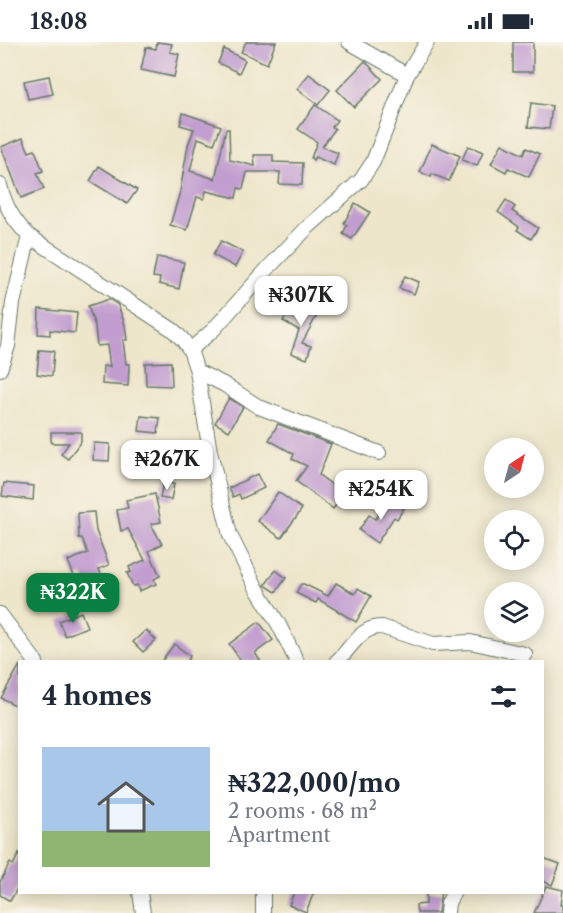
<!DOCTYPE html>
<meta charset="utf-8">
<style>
body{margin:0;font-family:"Libre Caslon Text",serif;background:#f2f2f3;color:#1f2937;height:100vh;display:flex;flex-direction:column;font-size:22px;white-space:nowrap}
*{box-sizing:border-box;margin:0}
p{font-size:20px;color:#747a83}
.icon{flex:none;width:33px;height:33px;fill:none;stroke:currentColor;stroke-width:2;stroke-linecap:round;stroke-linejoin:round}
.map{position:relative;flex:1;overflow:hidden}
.details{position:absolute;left:18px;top:618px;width:526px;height:234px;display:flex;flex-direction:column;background:#fff;border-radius:0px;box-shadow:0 3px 15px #0003}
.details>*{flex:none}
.needle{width:39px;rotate:36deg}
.fabs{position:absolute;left:484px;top:396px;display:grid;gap:12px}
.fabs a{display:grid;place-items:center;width:60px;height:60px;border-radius:50%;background:#fff;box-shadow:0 3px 15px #0003;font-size:30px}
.price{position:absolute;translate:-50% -51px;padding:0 14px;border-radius:12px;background:#fff;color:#222;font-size:20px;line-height:39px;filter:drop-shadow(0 2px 3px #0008)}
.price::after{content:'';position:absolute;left:50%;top:36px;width:18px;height:14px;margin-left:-9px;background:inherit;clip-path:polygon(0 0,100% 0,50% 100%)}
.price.on{background:#0b8043;color:#fff}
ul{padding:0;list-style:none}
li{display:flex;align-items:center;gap:18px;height:150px;padding:0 24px}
li span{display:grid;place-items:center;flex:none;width:168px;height:120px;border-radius:0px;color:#555}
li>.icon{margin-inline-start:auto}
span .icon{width:72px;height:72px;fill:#fffc;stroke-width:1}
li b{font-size:26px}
h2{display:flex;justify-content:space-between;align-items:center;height:72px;padding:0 24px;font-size:26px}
.status{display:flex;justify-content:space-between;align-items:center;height:42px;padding:0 30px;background:#fff;direction:ltr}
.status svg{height:16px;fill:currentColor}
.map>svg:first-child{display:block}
.building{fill:#c29ed0}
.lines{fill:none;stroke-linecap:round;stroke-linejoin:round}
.street-casing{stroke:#677868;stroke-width:16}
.street{stroke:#fff;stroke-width:14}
</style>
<div class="status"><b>18:08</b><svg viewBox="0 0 49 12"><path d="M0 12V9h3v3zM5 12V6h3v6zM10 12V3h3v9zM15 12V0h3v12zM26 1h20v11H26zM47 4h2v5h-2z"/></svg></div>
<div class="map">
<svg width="563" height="871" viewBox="0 0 563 871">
<rect width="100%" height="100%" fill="#f7f3e8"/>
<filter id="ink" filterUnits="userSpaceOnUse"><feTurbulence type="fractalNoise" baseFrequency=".0167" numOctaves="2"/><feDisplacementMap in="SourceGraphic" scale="12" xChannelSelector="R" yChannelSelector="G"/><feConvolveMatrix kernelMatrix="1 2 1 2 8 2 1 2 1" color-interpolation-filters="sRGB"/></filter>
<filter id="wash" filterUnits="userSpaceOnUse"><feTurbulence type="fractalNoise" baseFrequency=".008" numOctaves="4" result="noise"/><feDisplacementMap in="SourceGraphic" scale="24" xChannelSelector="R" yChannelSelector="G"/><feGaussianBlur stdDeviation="1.35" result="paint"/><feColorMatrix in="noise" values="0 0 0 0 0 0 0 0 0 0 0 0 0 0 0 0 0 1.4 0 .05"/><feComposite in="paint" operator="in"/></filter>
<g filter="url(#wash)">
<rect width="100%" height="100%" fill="#eee6ca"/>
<g id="blocks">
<!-- building -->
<g class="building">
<path d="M157 0 172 2 170 10 179 12 174 35 141 28 146 5 156 7Z"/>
<path d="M246 0H276L267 22 241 10Z"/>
<rect x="513" y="0" width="20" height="30"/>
<path d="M224 7 245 18 239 31 218 21Z"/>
<path d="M365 19 382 37 354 65 337 48Z"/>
<path d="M309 32 330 48 318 63 297 47Z"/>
<path d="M49 34 53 52 28 57 24 39Z"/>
<path d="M531 61 552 64 549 87 528 85Z"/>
<path d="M315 63 337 78 332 85 335 87 322 105 338 111 334 123 315 115 313 118 311 116 317 100 298 87Z"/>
<path d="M183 71 221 84 214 102 198 96 190 129 215 137 226 87H229L230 118 255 124 254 113H273V120L303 121 302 143 279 142 280 130H247L243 147 238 146 236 156 206 149 204 157 197 155 187 188 170 183 180 150 188 103 194 87 180 83Z"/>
<path d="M23 96 29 110 35 108 43 129 37 131 44 147 21 156 1 105Z"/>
<path d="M432 102 460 114 449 139 432 132 431 135 420 130Z"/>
<path d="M502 102 523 113 526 106 540 112 529 135 508 126 506 130 491 122Z"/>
<path d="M468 104 483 110 477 124 462 118Z"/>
<path d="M99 124 137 148 127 162 90 139Z"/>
<path d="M506 158 515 165 512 169 538 186 531 197 517 188 519 185 498 170Z"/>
<path d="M355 161 370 170 352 197 343 192 347 183 344 181Z"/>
<path d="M221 199 243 210 235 225 213 213Z"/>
<path d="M157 215 184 220 179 247 159 242 160 236 153 235Z"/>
<path d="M405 234 419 240 414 252 399 246Z"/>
<path d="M109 257 118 263 125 283 127 298H123L126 322H129L128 344 102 342 103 324 110 325 107 303 97 304 95 284 88 264Z"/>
<path d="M294 259 318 271 302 301 311 304 307 317 291 311 299 288 283 279Z"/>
<path d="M39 267 77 271 75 291 50 288V293L38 292Z"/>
<path d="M39 308 54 309 52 334 37 332Z"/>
<path d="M171 320 172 344 146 343 145 321Z"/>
<path d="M229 356 243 365 229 389 215 381Z"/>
<path d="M141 374 160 376 158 391 139 389Z"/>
<path d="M278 382 331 402 319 433 344 452 333 467 296 439 307 424 292 417 294 412 269 398Z"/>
<path d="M51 390H81V399L68 417 61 412 69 401H51Z"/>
<path d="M94 401 110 402 109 419 93 418Z"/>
<path d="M257 432 264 446 241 457 239 452 233 455 229 446Z"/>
<path d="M163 440 174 442 171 458 160 456Z"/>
<path d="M4 441 34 444 33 458 2 454Z"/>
<path d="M278 450 302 467 281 496 258 479Z"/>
<path d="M155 452 161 480 151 482 162 502 149 509 160 534 154 537 156 542 139 549 137 543 133 544 127 531 131 530 129 525 145 518 128 487 121 489 117 468 128 466 126 458Z"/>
<path d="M390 456 404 466 397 477 394 475 377 501 359 488 369 473 375 477Z"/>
<path d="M94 470 96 489 109 523 99 527 102 535 86 541 83 533 75 536 68 519 88 511 82 496H79L78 471Z"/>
<path d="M276 528 286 536 276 550 265 543Z"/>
<path d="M336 541 355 552 358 546 371 554 356 580 318 557 316 561 296 551 301 542H304L328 554Z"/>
<path d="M81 570 87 585 65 594 59 579Z"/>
<path d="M259 580 273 598 255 611 261 620H242L229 602Z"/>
<path d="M146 588 156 598 143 610 133 600Z"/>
<path d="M174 602 190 614 187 620H161Z"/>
<path d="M20 623V659L17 664 1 656Z"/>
<path d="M20 810V842L10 859 0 853V840L10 821 13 823Z"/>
<path d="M543 816 560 822 552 843 543 839Z"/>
<path d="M546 844 563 848 561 863H563V871H534Z"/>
<path d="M294 850H314L306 870 289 863Z"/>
<path d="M426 850H441L438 871H417L416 863 426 862Z"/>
</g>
</g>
</g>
<g filter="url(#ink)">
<use href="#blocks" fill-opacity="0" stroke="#677868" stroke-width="1.5"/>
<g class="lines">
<!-- street casing -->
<g class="street-casing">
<g id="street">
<path d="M349 0 407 33"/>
<path d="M0 143C5 164 13 178 29 194L173 288 183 298 190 308 197 329 210 410 230 493 257 547 279 583 297 620"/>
<path d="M190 308 213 288 270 224 307 186 361 138 373 120 407 33 427 0"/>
<path d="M0 327 8 304 13 261 29 194"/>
<path d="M197 329 225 343 259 365 379 411"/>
<path d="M0 572 36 620"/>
<path d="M336 620C351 607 360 584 382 585L433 602 470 600 525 612"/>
<path d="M140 850 143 871"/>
<path d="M263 871V850"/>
<path d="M447 871 448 861 454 850"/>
</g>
</g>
<!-- street -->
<use href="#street" class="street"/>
</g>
</g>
</svg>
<div class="fabs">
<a><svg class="needle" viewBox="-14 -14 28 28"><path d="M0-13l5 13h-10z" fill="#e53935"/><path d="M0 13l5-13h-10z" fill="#747a83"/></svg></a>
<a><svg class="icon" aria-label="locate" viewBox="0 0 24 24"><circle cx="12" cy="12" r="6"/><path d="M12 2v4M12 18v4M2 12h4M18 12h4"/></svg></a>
<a><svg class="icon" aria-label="layers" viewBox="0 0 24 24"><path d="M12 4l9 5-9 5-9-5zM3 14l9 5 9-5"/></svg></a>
</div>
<b class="price" style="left:301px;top:285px">₦307K</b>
<b class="price" style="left:167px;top:449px">₦267K</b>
<b class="price" style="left:381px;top:479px">₦254K</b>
<b class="price on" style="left:73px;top:582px">₦322K</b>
<section class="details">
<h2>4 homes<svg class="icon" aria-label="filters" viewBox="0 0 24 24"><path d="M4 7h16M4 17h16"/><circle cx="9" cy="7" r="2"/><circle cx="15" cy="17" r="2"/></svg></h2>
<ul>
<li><span style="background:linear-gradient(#a9c7e8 70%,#8fb573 0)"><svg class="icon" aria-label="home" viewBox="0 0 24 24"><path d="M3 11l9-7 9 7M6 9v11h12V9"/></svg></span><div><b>₦322,000/mo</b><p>2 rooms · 68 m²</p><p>Apartment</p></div></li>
</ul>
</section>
</div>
